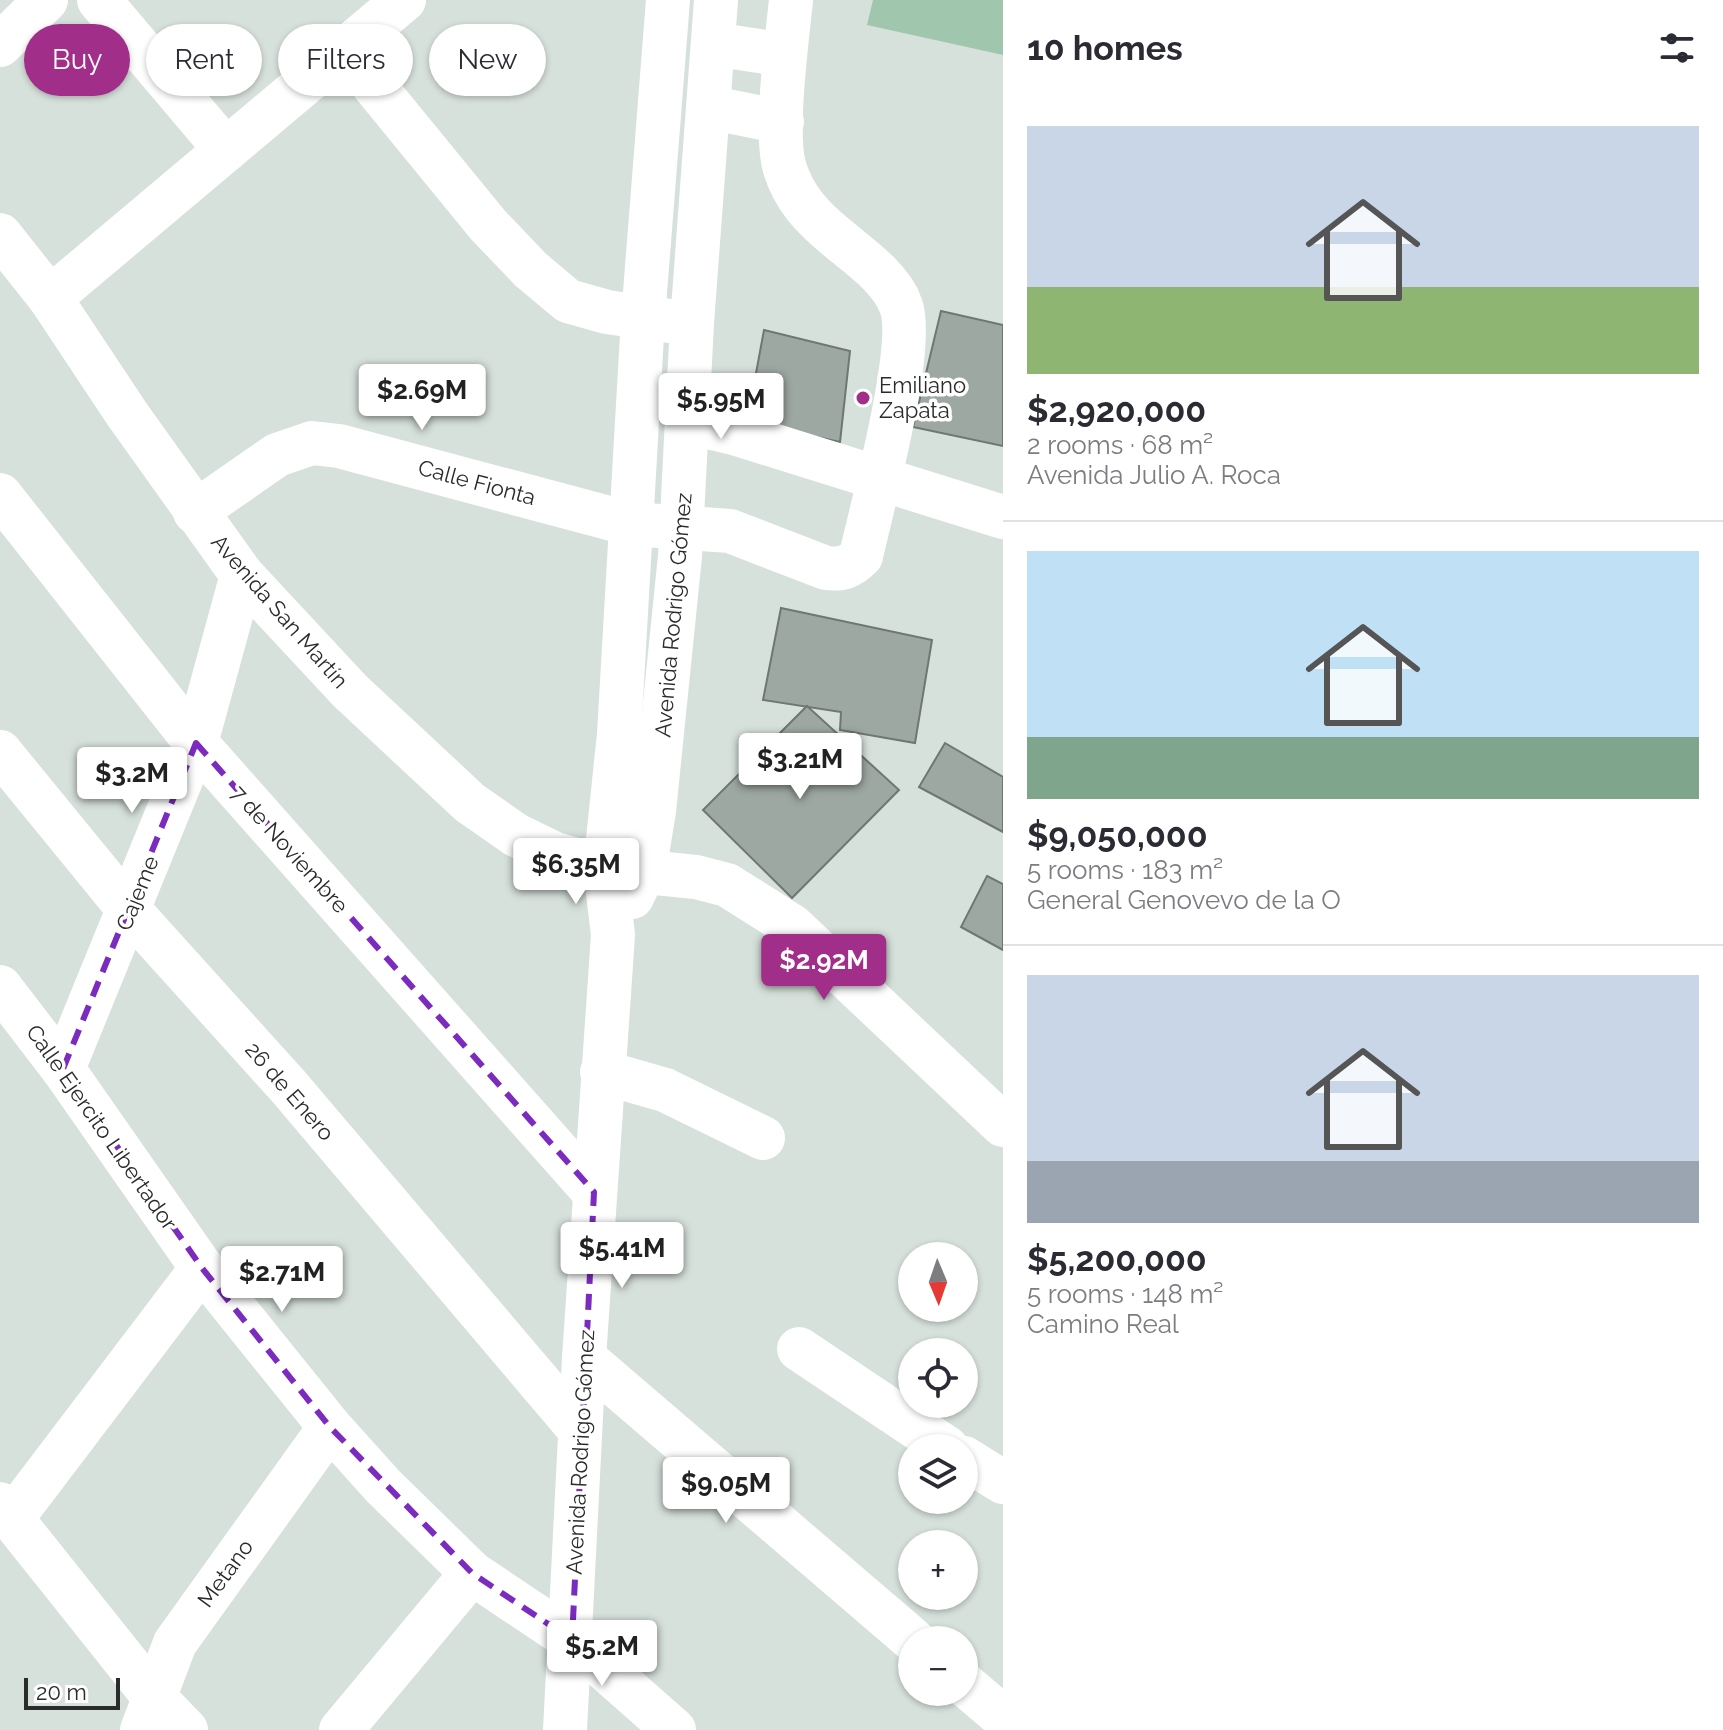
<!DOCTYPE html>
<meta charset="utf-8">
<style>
body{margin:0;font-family:Raleway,sans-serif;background:#f2f2f3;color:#2b2b33;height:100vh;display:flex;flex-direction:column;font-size:30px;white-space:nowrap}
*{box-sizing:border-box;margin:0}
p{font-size:26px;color:#7c7c81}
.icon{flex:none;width:44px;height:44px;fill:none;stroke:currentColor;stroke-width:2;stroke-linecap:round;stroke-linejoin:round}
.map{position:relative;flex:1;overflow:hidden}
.details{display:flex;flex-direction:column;background:#fff;width:720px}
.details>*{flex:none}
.top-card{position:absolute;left:24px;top:24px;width:760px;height:72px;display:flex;gap:16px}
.needle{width:52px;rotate:178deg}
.controls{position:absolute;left:898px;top:1242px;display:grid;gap:16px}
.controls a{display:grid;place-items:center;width:80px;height:80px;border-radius:50%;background:#fff;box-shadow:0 2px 6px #0004;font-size:40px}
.scale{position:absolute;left:24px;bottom:20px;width:96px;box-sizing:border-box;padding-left:8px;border:4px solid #292c2a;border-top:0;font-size:22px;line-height:28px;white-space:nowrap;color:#292c2a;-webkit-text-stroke:6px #fff;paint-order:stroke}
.price{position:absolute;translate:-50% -68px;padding:0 18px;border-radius:8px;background:#fff;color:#222;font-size:26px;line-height:52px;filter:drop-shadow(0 2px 4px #0008)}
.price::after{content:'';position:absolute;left:50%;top:48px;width:24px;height:18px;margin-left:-12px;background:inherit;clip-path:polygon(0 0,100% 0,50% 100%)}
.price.current{background:#a12e89;color:#fff}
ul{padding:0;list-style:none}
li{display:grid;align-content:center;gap:16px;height:424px;padding:0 24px}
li+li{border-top:2px solid #e1e1e2}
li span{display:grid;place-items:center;height:248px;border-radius:0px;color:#555}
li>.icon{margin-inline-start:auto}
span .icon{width:144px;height:144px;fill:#fffc;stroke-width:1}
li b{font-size:34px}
h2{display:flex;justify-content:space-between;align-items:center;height:96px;padding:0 24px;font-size:34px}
.chip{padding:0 28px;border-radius:36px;background:#fff;box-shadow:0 2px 6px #0004;font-size:28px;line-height:72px}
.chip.current{background:#a12e89;color:#fff}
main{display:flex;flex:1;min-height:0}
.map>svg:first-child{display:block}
.green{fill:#a0c7ae}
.building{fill:#9ea8a2;stroke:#6e7771;stroke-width:2}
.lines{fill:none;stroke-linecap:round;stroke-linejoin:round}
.minor{stroke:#fff;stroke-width:44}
.marked{fill:none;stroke:#7b2cbf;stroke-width:6;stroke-dasharray:16 10;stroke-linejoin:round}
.poi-dot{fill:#a12e89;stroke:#fff;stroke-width:3}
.labels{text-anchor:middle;stroke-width:7;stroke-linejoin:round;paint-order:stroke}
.poi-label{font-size:22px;fill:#292c2a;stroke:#fff;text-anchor:start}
.street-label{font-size:22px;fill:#292c2a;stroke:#fff}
</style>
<main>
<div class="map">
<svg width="1003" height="1730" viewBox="0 0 1003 1730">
<rect width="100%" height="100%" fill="#d7e1db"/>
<!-- green -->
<path class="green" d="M873 0H1003V55L867 25Z"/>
<!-- building -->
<g class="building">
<path d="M941 311 1003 325V446L913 427Z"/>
<path d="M764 330 850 351 840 442 747 422Z"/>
<path d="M781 608 932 640 915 743 840 730 841 712 763 700Z"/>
<path d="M807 706 899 790 792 898 703 810Z"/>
<path d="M945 743 1003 777V832L919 787Z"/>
<path d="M987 876 1003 884V950L961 927Z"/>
</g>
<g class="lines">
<!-- minor -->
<g class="minor">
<path d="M99 0 226 150"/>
<path d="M713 44 785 55"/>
<path d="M0 45 46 0"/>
<path d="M344 49 488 225 531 270 568 301 607 312 670 321"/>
<path d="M708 107 782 122"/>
<path d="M0 235 50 298 127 414 242 575 350 691 470 803 516 835 555 854 605 868 696 877 727 885 792 926 1003 1125"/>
<path d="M50 298 404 0"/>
<path d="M688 422 734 433 1003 517"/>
<path d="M0 495 196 743 594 1192"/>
<path d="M195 512 277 455 312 443 339 446 631 524 730 531 826 568C842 570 850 567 861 556 872 506 916 347 901 306 891 277 857 255 835 236 813 218 794 198 785 169 774 134 787 40 791 0"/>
<path d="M0 752 130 911 288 1086 580 1430"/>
<path d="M632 897 644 872 654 811 680 556 692 323 716 0"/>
<path d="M0 987 63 1069 202 1268 330 1427 383 1486 472 1573 572 1640 674 1730"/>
<path d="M63 1069 196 743 242 575"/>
<path d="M602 1072 665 1090 763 1138"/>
<path d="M799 1349 947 1448"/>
<path d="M584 1358 913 1640"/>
<path d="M964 1458 1003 1482"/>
<path d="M0 1504 154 1697 186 1730"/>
<path d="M13 1517 202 1268"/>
<path d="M964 1684 1003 1717"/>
<path d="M142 1730 175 1643 330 1427"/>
<path d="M341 1730 472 1573"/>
<path d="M565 1730 584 1358 613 935 605 868 619 734 643 318 668 0"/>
</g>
</g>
<!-- marked area -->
<path class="marked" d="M196 743 594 1192 572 1640 472 1573 330 1427 202 1268 63 1069Z"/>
<!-- markers -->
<circle class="poi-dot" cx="863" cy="398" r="8"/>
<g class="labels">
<!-- poi labels -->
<g class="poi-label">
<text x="879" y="393">Emiliano<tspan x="879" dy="25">Zapata</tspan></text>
</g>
<!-- street labels -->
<g class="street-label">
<text transform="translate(477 482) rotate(15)" y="8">Calle Fionta</text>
<text transform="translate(280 611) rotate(49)" y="8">Avenida San Martín</text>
<text transform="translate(673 615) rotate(-85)" y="8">Avenida Rodrigo Gómez</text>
<text transform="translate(290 849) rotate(48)" y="8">7 de Noviembre</text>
<text transform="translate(137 893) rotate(-68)" y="8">Cajeme</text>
<text transform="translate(290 1091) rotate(49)" y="8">26 de Enero</text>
<text transform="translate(102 1127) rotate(55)" y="8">Calle Ejercito Libertador</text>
<text transform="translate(580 1452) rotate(-87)" y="8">Avenida Rodrigo Gómez</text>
<text transform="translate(225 1573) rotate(-54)" y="8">Metano</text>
</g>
</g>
</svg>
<div class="controls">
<a><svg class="needle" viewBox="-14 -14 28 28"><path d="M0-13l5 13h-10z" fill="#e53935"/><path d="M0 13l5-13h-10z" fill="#7c7c81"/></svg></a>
<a><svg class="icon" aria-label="locate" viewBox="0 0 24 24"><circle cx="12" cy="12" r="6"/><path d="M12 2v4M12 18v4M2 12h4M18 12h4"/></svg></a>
<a><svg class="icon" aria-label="layers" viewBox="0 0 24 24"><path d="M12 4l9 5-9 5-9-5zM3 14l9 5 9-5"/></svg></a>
<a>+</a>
<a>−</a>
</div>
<div class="scale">20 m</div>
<b class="price" style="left:422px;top:432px">$2.69M</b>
<b class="price" style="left:721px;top:441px">$5.95M</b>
<b class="price" style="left:800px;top:801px">$3.21M</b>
<b class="price" style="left:132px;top:815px">$3.2M</b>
<b class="price" style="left:576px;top:906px">$6.35M</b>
<b class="price current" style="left:824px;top:1002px">$2.92M</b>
<b class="price" style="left:622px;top:1290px">$5.41M</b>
<b class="price" style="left:282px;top:1314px">$2.71M</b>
<b class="price" style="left:726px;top:1525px">$9.05M</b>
<b class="price" style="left:602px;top:1688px">$5.2M</b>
<div class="top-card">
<a class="chip current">Buy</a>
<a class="chip">Rent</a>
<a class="chip">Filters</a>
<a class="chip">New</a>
</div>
</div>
<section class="details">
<h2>10 homes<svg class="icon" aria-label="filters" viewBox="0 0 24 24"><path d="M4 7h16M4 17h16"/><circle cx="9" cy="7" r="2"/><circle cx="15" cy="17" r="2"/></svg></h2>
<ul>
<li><span style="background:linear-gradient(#c9d6e8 65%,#8fb573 0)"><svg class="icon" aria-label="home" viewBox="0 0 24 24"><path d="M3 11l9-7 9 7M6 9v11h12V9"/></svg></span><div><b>$2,920,000</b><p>2 rooms · 68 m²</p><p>Avenida Julio A. Roca</p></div></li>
<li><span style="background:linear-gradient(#bfe0f5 75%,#7fa58c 0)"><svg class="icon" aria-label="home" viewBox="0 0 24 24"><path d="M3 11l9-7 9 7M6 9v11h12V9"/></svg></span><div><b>$9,050,000</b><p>5 rooms · 183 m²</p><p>General Genovevo de la O</p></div></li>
<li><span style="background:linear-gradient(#c9d6e8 75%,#9aa5b1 0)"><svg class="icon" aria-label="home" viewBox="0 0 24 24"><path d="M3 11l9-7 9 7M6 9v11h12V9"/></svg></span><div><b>$5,200,000</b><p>5 rooms · 148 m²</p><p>Camino Real</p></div></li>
</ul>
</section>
</main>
